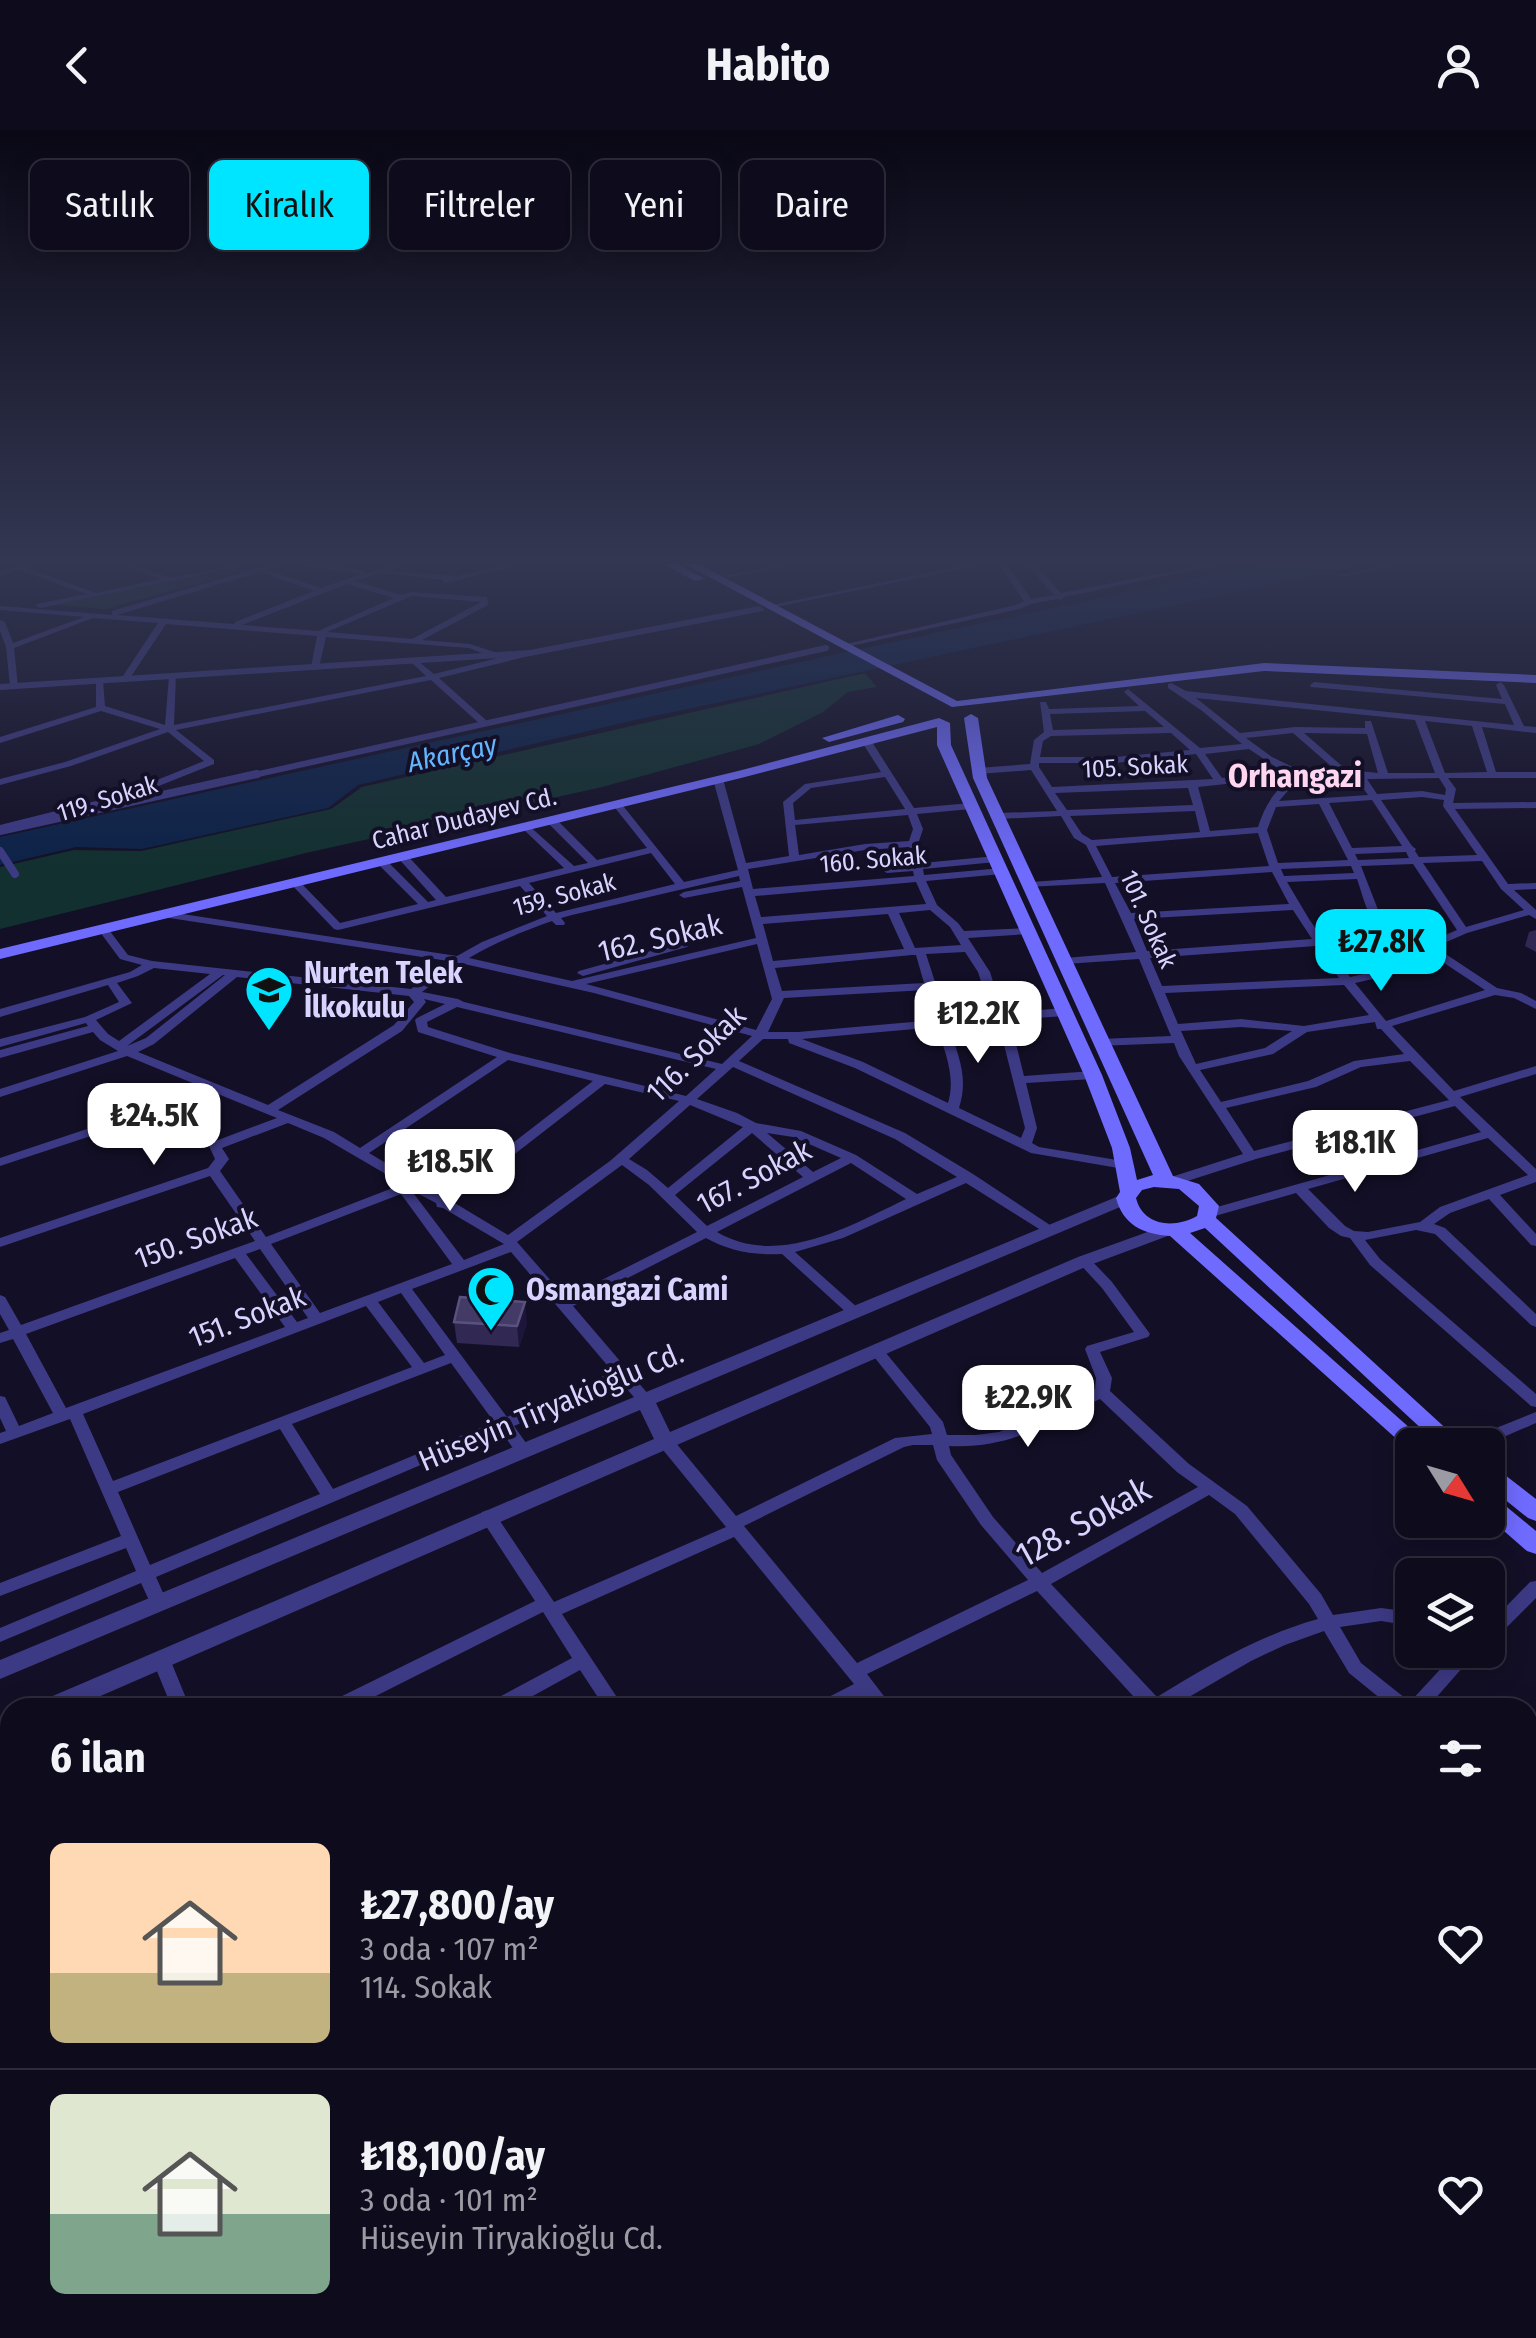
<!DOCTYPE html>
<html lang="tr">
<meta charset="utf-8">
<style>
body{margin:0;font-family:"Fira Sans Condensed",sans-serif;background:#171425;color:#f1f3f6;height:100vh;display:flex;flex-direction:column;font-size:38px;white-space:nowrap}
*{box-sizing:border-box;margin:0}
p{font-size:32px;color:#9b9ba3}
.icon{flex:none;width:55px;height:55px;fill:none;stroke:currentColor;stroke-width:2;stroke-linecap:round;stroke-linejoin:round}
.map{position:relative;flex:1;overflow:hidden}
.panel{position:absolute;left:0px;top:1568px;width:1538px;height:642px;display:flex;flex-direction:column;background:#0e0b1c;border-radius:30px 30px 0 0;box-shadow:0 5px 25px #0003,0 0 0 2px #2e2b3b}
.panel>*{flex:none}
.guide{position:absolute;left:30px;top:30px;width:1000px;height:90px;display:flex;gap:20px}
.needle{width:65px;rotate:127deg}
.tools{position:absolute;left:1395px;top:1298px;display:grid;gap:20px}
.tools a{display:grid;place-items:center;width:110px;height:110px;border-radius:15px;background:#0e0b1c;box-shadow:0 5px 25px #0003,0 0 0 2px #2e2b3b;font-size:50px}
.price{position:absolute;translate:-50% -85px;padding:0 22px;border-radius:20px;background:#fff;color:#222;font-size:32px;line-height:65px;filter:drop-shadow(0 2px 5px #0008)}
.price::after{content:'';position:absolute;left:50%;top:60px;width:30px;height:22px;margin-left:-15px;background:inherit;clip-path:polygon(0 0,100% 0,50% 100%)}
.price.current{background:#00e5ff;color:#111}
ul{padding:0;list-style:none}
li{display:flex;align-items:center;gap:30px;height:250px;padding:0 50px}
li+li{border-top:2px solid #2e2b3b}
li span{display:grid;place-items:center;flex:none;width:280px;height:200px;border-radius:15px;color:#555}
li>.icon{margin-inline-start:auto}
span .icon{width:120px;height:120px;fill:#fffc;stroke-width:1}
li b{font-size:42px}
h2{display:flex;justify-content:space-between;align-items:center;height:120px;padding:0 50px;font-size:42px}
.chip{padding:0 35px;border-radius:15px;background:#0e0b1c;box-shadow:0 5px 25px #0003,0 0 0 2px #2e2b3b;font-size:35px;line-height:90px}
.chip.current{background:#00e5ff;color:#111}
header{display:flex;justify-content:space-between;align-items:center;height:130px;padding:0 50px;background:#0e0b1c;font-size:45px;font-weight:700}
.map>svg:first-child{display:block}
.green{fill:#12302f}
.water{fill:#0c2248}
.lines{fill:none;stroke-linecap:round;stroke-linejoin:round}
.pedestrian-far1{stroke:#3d3a85;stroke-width:6}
.pedestrian{stroke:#3d3a85;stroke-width:8}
.minor{fill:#3d3a85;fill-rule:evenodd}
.tertiary{fill:#3d3a85;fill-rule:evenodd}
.secondary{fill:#6f6bff;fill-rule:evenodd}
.wall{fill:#312854}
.shaded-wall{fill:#1d163a}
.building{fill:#433a66;stroke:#5a527e;stroke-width:2.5}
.labels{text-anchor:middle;stroke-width:8;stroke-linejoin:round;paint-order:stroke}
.far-street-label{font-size:25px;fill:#d9d4ff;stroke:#130f26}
.far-water-label{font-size:28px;font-style:italic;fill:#62b6ff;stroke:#130f26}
.street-label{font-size:30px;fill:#d9d4ff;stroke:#130f26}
.poi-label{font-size:30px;font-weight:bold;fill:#d9d4ff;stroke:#130f26;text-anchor:start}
.far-district-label{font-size:32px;font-weight:bold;fill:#ffd6f0;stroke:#130f26}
.near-street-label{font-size:35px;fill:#d9d4ff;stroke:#130f26}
</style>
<header><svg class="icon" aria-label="back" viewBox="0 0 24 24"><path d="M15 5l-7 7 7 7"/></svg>Habito<svg class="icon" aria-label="person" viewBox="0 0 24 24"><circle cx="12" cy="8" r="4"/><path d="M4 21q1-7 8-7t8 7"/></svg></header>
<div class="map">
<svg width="1536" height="2208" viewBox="0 0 1536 2208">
<rect width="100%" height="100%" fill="#130f26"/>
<!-- green -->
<g class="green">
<path d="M241 437 247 440 105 479 55 475Z"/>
<path d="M865 543 877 557 848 562 823 582 759 614 602 657 306 723 0 799V737L74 720 141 721 331 679 362 657Z"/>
<path d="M0 1751 10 1776V2200H52L53 2208H0Z"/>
</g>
<!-- water -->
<path class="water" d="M1269 433H1372L631 591 358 655 328 678 142 719 76 717 0 735V707C423 615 845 520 1269 433Z"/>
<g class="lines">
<!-- pedestrian-far1 -->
<path class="pedestrian-far1" d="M245 647 826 518"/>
<!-- pedestrian -->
<g class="pedestrian">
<path d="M0 701 257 644"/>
<path d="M0 721 15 744"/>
</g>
<!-- minor -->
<g class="minor">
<path d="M29 433 33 435 27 438 96 463 161 449 115 433H126L171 448 245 433H259L40 478 36 476 37 474 86 464 19 440 0 446V442Z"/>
<path d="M275 433H286L268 440 321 458 362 444 298 435 294 433H313L363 440 366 443 400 433H411L388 441 456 446 514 433H527L446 453H443V450L380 443 355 451 401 465 411 462 487 467 488 475 422 510 470 514 500 524 501 526 497 529 469 518 326 507 319 537 315 540 311 537 317 506 166 494 128 551 125 552 121 549 158 493 93 488 14 518 18 556 14 559 10 556 6 517 0 501V490L5 492 13 513 84 487 0 480V476L112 485V481ZM260 442 314 461 235 492 234 494 117 485ZM347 454 394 468 318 501 242 495ZM412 466 481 472 412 509 327 502Z"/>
<path d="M787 433H802L728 448 724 446Z"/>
<path d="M976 433H990L771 478 767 476Z"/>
<path d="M998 433H1006L1031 469 1054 465 1026 433H1034L1061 463 1213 433H1227L1064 467 1061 470 1057 469 1031 474 1019 479 846 517 842 515 1016 475 1024 471Z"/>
<path d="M1394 433H1409L1343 447 1339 445Z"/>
<path d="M530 520 533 521V525L439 548 487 591V595H481L431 550 176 600 214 630V634L126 669 0 701V695L120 665 204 631 168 602 71 636 0 655V649L65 632 160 599 101 581 0 613V607L96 577V549L103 551 105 576 165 595 169 546 176 544 174 595 426 546 410 531 414 528 434 544Z"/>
<path d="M1314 552 1502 569 1496 555 1500 552 1504 555 1524 596 1536 597V603L1482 597 1496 642H1536V648H1448L1456 659 1453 673 1536 672V678L1455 679 1508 754 1536 753V759L1514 760 1536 780V789L1529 785 1467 803 1435 817 1497 858 1521 863 1536 871V879L1514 868 1495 865 1392 896 1454 961 1536 936V944L1460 967 1536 1039V1052L1500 1065 1536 1104V1116L1531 1115 1489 1069 1450 1083 1434 1094 1445 1098 1536 1184V1197L1531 1195 1435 1104 1416 1100 1365 1110 1380 1129 1536 1264V1277L1531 1276 1370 1135 1350 1108 1341 1106 1329 1098 1296 1063 1208 1088 1201 1084 1203 1081 1481 1002 1455 976 1256 1029 1178 1054H1168L1166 1051 1168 1048 1243 1024 1179 926 1174 913 1097 916 1095 913 1097 910 1101 909 1171 906 1139 829 1065 834 1059 831 1065 828 1136 822 1105 753 1027 757 1026 755 1031 752 1102 747 1086 715 1074 708 1061 686 998 689 993 686 998 683 1057 681 1031 640 978 644 973 641 978 638 1030 634 1034 610 1044 602 1040 572H1046L1049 579 1139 576 1124 562 1128 559 1200 618 1242 614 1201 580 1168 558V554L1171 553 1186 561 1514 595 1505 574 1311 557 1310 555ZM1196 568 1415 590 1435 643H1388L1371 591H1365V598L1295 597 1240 603ZM1145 581 1164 597 1053 600 1050 584ZM1425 591 1472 596 1487 642 1445 643ZM1171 603 1190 620 1115 627H1040L1043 611 1051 606ZM1293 603 1339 643H1305L1272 627 1246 608ZM1304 603 1367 604 1378 643 1359 641 1350 643ZM1249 619 1282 641 1296 646C1275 658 1265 675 1258 697L1210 701 1198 657 1282 648 1287 645 1282 642 1222 648 1205 624ZM1196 624 1213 649 1052 657 1039 637V633H1115ZM1439 648 1446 659 1445 665 1422 661 1377 664 1367 649ZM1305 649H1357L1368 665 1279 671 1292 656ZM1188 658 1193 675 1067 680 1055 663ZM1422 667 1444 670 1443 676 1477 725 1419 727 1415 721 1416 719 1412 716 1381 670ZM1372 670 1402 716 1352 718 1329 673ZM1319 674 1348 730 1278 733 1267 700 1276 677ZM1195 681 1200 702 1092 710 1082 704 1070 686ZM1258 703 1269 736 1112 747 1096 716ZM1406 722 1409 728 1358 730 1355 724ZM1482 731 1501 759 1524 780 1466 797 1423 733ZM1413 734 1457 800 1426 813 1401 808 1382 790 1361 736ZM1351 736 1354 743 1284 746 1281 739ZM1272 742 1289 774 1131 783 1115 753ZM1357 749C1365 772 1372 807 1399 815 1415 819 1422 819 1437 828L1350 847 1309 789 1287 752ZM1293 780 1312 809 1147 821 1134 789ZM1316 816 1339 848 1162 856 1150 828ZM1444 833 1485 860 1386 891 1355 853ZM1344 855 1369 885 1304 896 1241 889 1178 894 1165 863ZM1375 892 1377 899H1381L1404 924 1354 931 1308 951 1221 972 1200 940 1273 924 1307 902ZM1241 897 1292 901 1265 918 1196 934 1181 901ZM1410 931 1449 970 1254 1021 1226 978 1316 957 1361 937ZM1488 1008 1528 1045 1440 1077 1420 1092 1368 1102 1354 1101 1345 1096 1308 1059Z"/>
<path d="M867 609 872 612 914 678 971 673 976 676 971 679 917 684 923 699 918 714 922 733 996 726 1001 729 996 732 923 739 924 745 1002 738 1007 741 1002 744 926 751 937 775 958 793 964 801 1028 798 1033 801 1028 804 968 808 990 842 1003 883 1064 878 1070 882 1064 886 1010 890 1024 946 1093 941 1099 945 1093 949 1026 953 1037 998 1032 1013 1039 1017 1129 1032 1131 1035 1129 1038 1124 1039 1031 1023 855 938 789 913 788 909H763L739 931 905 1003 973 1044 1056 1099 1049 1103 1044 1102 966 1053 843 1108 795 1122 858 1178 860 1181 853 1186 848 1184 782 1124C754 1125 731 1122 706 1108L573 1176 649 1265 652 1269 649 1273H639L620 1251 514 1296 531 1320 529 1324H517L501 1301 156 1447 168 1474 165 1479 159 1481 153 1479 141 1453 0 1512V1498L136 1441 126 1418 0 1466V1453L121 1406 70 1289 0 1314V1303L6 1301 0 1288V1266L5 1267 19 1296 53 1283 13 1209 0 1213V1203L9 1200 0 1184V1165L5 1167 21 1195 255 1111 210 1046 0 1117V1108L208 1038 215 1029 209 1016 210 1013 277 988 218 964 0 1036V1028L207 959 127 926 0 967V959L118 921 100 910 93 902 0 928V920L88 896 86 893 0 917V909L85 887 119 872 108 855 0 887V879L130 842 142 835 120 829 97 798 102 795 106 796 128 825 152 831 411 859 448 831 163 787 158 784 163 781 457 826 482 812 547 786 520 756 338 800 334 799 289 752 294 749 298 750 340 793 418 774 377 733V729H385L428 772 436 770 398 728V724H406L446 767 564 738 522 698V694L526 693 574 736 588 733 547 692V688H555L597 730 647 718 612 674 617 671 620 672 684 752 738 740 713 649 715 647 723 649 746 733 789 726 783 672 805 654 881 642 862 612ZM885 647 905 679 795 690 793 673 811 658ZM908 685 913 699 909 711 865 714 799 725 795 695ZM909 717 912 734 887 737 882 740 887 743 913 741 914 746 753 759 748 739 865 720ZM651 723 675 754 556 783 529 753ZM739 746 740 751 684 762 679 765 684 768 742 757 756 808 572 851 469 828C495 813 523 801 552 791L556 795H564L565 793 561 788 572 785ZM916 752 926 774 761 787 755 766ZM930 780 950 797 961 815 915 818 899 783ZM888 784 904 819 773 831 763 794ZM757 814 772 869 756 900 586 854ZM965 822 978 842 992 885 947 889 926 824ZM912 825H916L924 853 782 861 775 838ZM460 833 594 863 752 906 722 934 464 872 458 869 422 862ZM154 838 210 844 119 911 108 904 96 890 132 873 117 853 138 846ZM223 845H225L146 908 127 916ZM237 847 409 866 414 872 394 895 268 975 138 922 154 914ZM926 860 935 890 798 902H768L784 868ZM424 869 445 874 417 888 415 890 418 902 497 927 360 1018 334 1002 278 980 402 901 426 872ZM457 877 716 939 686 966 510 923 428 897 427 892ZM998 891 1025 998 1021 1008 959 978C969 947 958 926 949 896ZM937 897C945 922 956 947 948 973L863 932 802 909ZM508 930 593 951 443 1067 369 1023ZM733 937 895 1009 957 1047 917 1064 856 1025 801 1001 756 993 737 983 697 969ZM605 954 679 971 610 1031 508 1105 453 1072ZM690 975 743 997 668 1058 647 1040 629 1029ZM288 993 324 1008 403 1054 266 1107 220 1041 229 1029 222 1018ZM752 1003 803 1047 707 1096 675 1065ZM767 1003 793 1007 841 1028 813 1042ZM851 1033 906 1069C850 1096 778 1138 717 1102ZM622 1035 649 1055 697 1102 566 1168 517 1112ZM411 1060 436 1073 437 1077 443 1078 504 1114 464 1130ZM401 1064 452 1134 320 1183 271 1114ZM260 1119 308 1188 297 1192 246 1124ZM511 1122 613 1242 507 1287 412 1159ZM235 1128 285 1197 66 1278 26 1204ZM401 1163 445 1225 424 1233 378 1172ZM366 1176 412 1237 113 1351 83 1284ZM451 1233 494 1292 333 1359 292 1294ZM280 1299 320 1364 150 1435 118 1362Z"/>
<path d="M683 812 689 815 687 817 583 846 577 843 579 841Z"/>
<path d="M1084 1127 1089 1128 1112 1152 1150 1204 1148 1207 1100 1222 1112 1248 1110 1261 1189 1334 1247 1376 1321 1464 1333 1485 1381 1478 1412 1482V1496L1381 1491 1340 1497 1361 1533 1410 1572 1458 1520H1478L1427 1578H1392L1349 1543 1324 1501 1285 1515 1251 1531 1170 1578H1144L1037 1461 867 1544 893 1578H873L863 1566 840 1578H814L817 1573 854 1554 734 1407 562 1484 624 1578H605L580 1540 511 1578H485L488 1573 572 1528 543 1482 352 1578H325L328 1573 535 1471 482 1390 480 1386 482 1382 488 1380 494 1382 554 1472 726 1397 659 1315 657 1311 659 1307H671L736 1386 895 1308 932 1304 930 1297 871 1223 869 1220 871 1217H881L943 1292 947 1305H976L999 1302 1095 1259 1096 1248 1085 1219 1087 1216 1134 1202 1102 1158 1077 1131ZM1100 1269 1177 1342 1198 1357 1042 1443 993 1387 951 1325 949 1316C1012 1319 1046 1293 1100 1269ZM913 1315H933L937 1330 981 1395 1028 1450 857 1533 744 1396 904 1317ZM1209 1365 1235 1384 1309 1474 1318 1489C1260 1505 1208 1536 1157 1567L1051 1454Z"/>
<path d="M1536 1282V1293L1485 1315H1462L1464 1311Z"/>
<path d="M1536 1451V1468L1494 1510 1488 1512V1495L1530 1452Z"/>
<path d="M161 1522 167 1524 170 1529 190 1578H172L152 1529 155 1524Z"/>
<path d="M0 1648 7 1650 10 1657V1690L3 1688 0 1681Z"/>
<path d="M1528 1687 1536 1690V1709L1528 1706Z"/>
<path d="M1536 1832V1854L1528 1858V1835Z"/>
<path d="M1528 1902 1536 1905V1929L1528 1925Z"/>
<path d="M1536 2190V2208H1519L1522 2200H1528V2194Z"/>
<rect x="53" y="2200" width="24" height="8"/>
<path d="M443 2200H474L471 2208H440Z"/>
<path d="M531 2200H557L560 2208H534Z"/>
<path d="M725 2200H755L752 2208H722Z"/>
<path d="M1034 2200H1063L1066 2208H1037Z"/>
<path d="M1245 2200H1274L1271 2208H1242Z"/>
<path d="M1451 2200H1481L1484 2208H1454Z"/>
</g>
<!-- tertiary -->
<g class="tertiary">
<path d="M759 476 764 479 763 481 530 526 0 560V554L530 520Z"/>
<path d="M1126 1063 1132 1064 1135 1068 1132 1072 656 1273 670 1302 1078 1127 1167 1095 1176 1100 1173 1104 1090 1135 73 1578H38L41 1571 654 1309 640 1280 0 1549V1530Z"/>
<path d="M10 1585V1605L0 1609V1589Z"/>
</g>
<!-- secondary -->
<g class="secondary">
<path d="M661 433H675L705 449 695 451Z"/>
<path d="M683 433H697L957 571 1264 533 1536 545V553L1264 541 952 577Z"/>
<path d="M971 584 978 588 987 648 1173 1046 1199 1054 1219 1076 1216 1088 1464 1315H1439L1205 1098 1190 1103 1429 1315H1412V1321H1410L1170 1106C1143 1104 1123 1095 1116 1068L1120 1062 1112 1018 1084 945 937 615V597L741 648 0 829V819L738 641 939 588 950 593 951 615 1102 945 1130 1018 1137 1050 1153 1045 973 648 964 588ZM1154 1057 1179 1059 1199 1076 1197 1086C1174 1099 1143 1096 1136 1068L1142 1060Z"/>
<path d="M898 585 905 589 903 592 829 612 822 608Z"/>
<path d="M1488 1336 1496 1338 1536 1369V1391L1528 1388 1488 1356Z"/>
<path d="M1488 1365 1496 1368 1536 1401V1424L1527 1421 1488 1387Z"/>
</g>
</g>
<!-- wall -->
<g class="wall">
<path d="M1536 800V822L1525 816 1529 802Z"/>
<path d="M454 1192 527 1193 519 1217 457 1213Z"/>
</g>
<!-- shaded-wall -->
<path class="shaded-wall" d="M525 1172 527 1193 519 1217 517 1196Z"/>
<!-- building -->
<path class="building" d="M460 1167 525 1172 517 1196 454 1192Z"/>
<!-- sky -->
<linearGradient id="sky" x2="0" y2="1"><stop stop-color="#0a0815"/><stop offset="0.58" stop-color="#333752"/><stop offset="1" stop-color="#333752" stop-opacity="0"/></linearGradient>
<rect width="1536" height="742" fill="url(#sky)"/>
<!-- icons -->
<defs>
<g id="school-pin" transform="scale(2.5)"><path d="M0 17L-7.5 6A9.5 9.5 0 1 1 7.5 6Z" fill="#00e5ff" stroke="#130f26"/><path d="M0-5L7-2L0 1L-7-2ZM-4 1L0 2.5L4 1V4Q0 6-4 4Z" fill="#111"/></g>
<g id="mosque-pin" transform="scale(2.5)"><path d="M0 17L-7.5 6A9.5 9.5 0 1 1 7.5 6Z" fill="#00e5ff" stroke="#130f26"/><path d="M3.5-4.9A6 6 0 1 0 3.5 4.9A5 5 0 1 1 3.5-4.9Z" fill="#111"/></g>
</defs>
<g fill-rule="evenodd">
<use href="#school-pin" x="269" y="860"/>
<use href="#mosque-pin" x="491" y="1160"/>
</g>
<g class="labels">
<!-- far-street labels -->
<g class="far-street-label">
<text transform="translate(1135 636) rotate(-3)" y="9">105. Sokak</text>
<text transform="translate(107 668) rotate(-17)" y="9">119. Sokak</text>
<text transform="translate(464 688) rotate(-14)" y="9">Cahar Dudayev Cd.</text>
<text transform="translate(873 729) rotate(-5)" y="9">160. Sokak</text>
<text transform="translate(564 764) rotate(-15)" y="9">159. Sokak</text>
<text transform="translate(1149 789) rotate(66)" y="9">101. Sokak</text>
</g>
<!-- far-water labels -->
<g class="far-water-label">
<text transform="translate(452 623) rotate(-12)" y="10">Akarçay</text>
</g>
<!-- street labels -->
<g class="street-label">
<text transform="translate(660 808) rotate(-13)" y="10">162. Sokak</text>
<text transform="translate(696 924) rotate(-44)" y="10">116. Sokak</text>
<text transform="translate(754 1047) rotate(-28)" y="10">167. Sokak</text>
<text transform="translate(196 1108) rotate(-20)" y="10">150. Sokak</text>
<text transform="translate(247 1187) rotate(-21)" y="10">151. Sokak</text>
<text transform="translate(551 1277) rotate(-23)" y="10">Hüseyin Tiryakioğlu Cd.</text>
</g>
<!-- poi labels -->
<g class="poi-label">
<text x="304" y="853">Nurten Telek<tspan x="304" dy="34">İlkokulu</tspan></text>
<text x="526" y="1170">Osmangazi Cami</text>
</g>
<!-- far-district labels -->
<g class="far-district-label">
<text x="1295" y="657">Orhangazi</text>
</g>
<!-- near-street labels -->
<g class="near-street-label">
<text transform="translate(1083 1392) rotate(-29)" y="12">128. Sokak</text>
</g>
</g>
</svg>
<div class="tools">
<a><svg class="needle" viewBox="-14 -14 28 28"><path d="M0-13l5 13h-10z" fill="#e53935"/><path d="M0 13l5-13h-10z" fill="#9b9ba3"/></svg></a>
<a><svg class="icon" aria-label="layers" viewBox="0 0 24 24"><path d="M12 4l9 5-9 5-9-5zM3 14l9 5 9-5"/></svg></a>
</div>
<b class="price current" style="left:1381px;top:864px">₺27.8K</b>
<b class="price" style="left:978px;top:936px">₺12.2K</b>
<b class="price" style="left:154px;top:1038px">₺24.5K</b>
<b class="price" style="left:1355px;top:1065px">₺18.1K</b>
<b class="price" style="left:450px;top:1084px">₺18.5K</b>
<b class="price" style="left:1028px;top:1320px">₺22.9K</b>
<div class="guide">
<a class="chip">Satılık</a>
<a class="chip current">Kiralık</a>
<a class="chip">Filtreler</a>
<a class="chip">Yeni</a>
<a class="chip">Daire</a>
</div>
<section class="panel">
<h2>6 ilan<svg class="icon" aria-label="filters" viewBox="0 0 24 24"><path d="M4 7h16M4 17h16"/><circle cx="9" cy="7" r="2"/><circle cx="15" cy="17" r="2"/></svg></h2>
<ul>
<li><span style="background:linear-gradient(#ffd9b3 65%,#c2b280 0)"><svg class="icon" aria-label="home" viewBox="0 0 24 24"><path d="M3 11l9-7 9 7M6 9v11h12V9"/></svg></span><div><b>₺27,800/ay</b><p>3 oda · 107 m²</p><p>114. Sokak</p></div><svg class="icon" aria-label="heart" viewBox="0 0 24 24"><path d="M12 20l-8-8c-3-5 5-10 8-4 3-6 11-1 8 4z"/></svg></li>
<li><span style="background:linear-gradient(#dfe7d0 60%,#7fa58c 0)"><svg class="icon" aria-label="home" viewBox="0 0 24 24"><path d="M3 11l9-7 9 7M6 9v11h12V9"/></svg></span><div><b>₺18,100/ay</b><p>3 oda · 101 m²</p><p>Hüseyin Tiryakioğlu Cd.</p></div><svg class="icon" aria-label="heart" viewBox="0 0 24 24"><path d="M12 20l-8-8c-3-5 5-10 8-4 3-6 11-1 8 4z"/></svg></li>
</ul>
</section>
</div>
